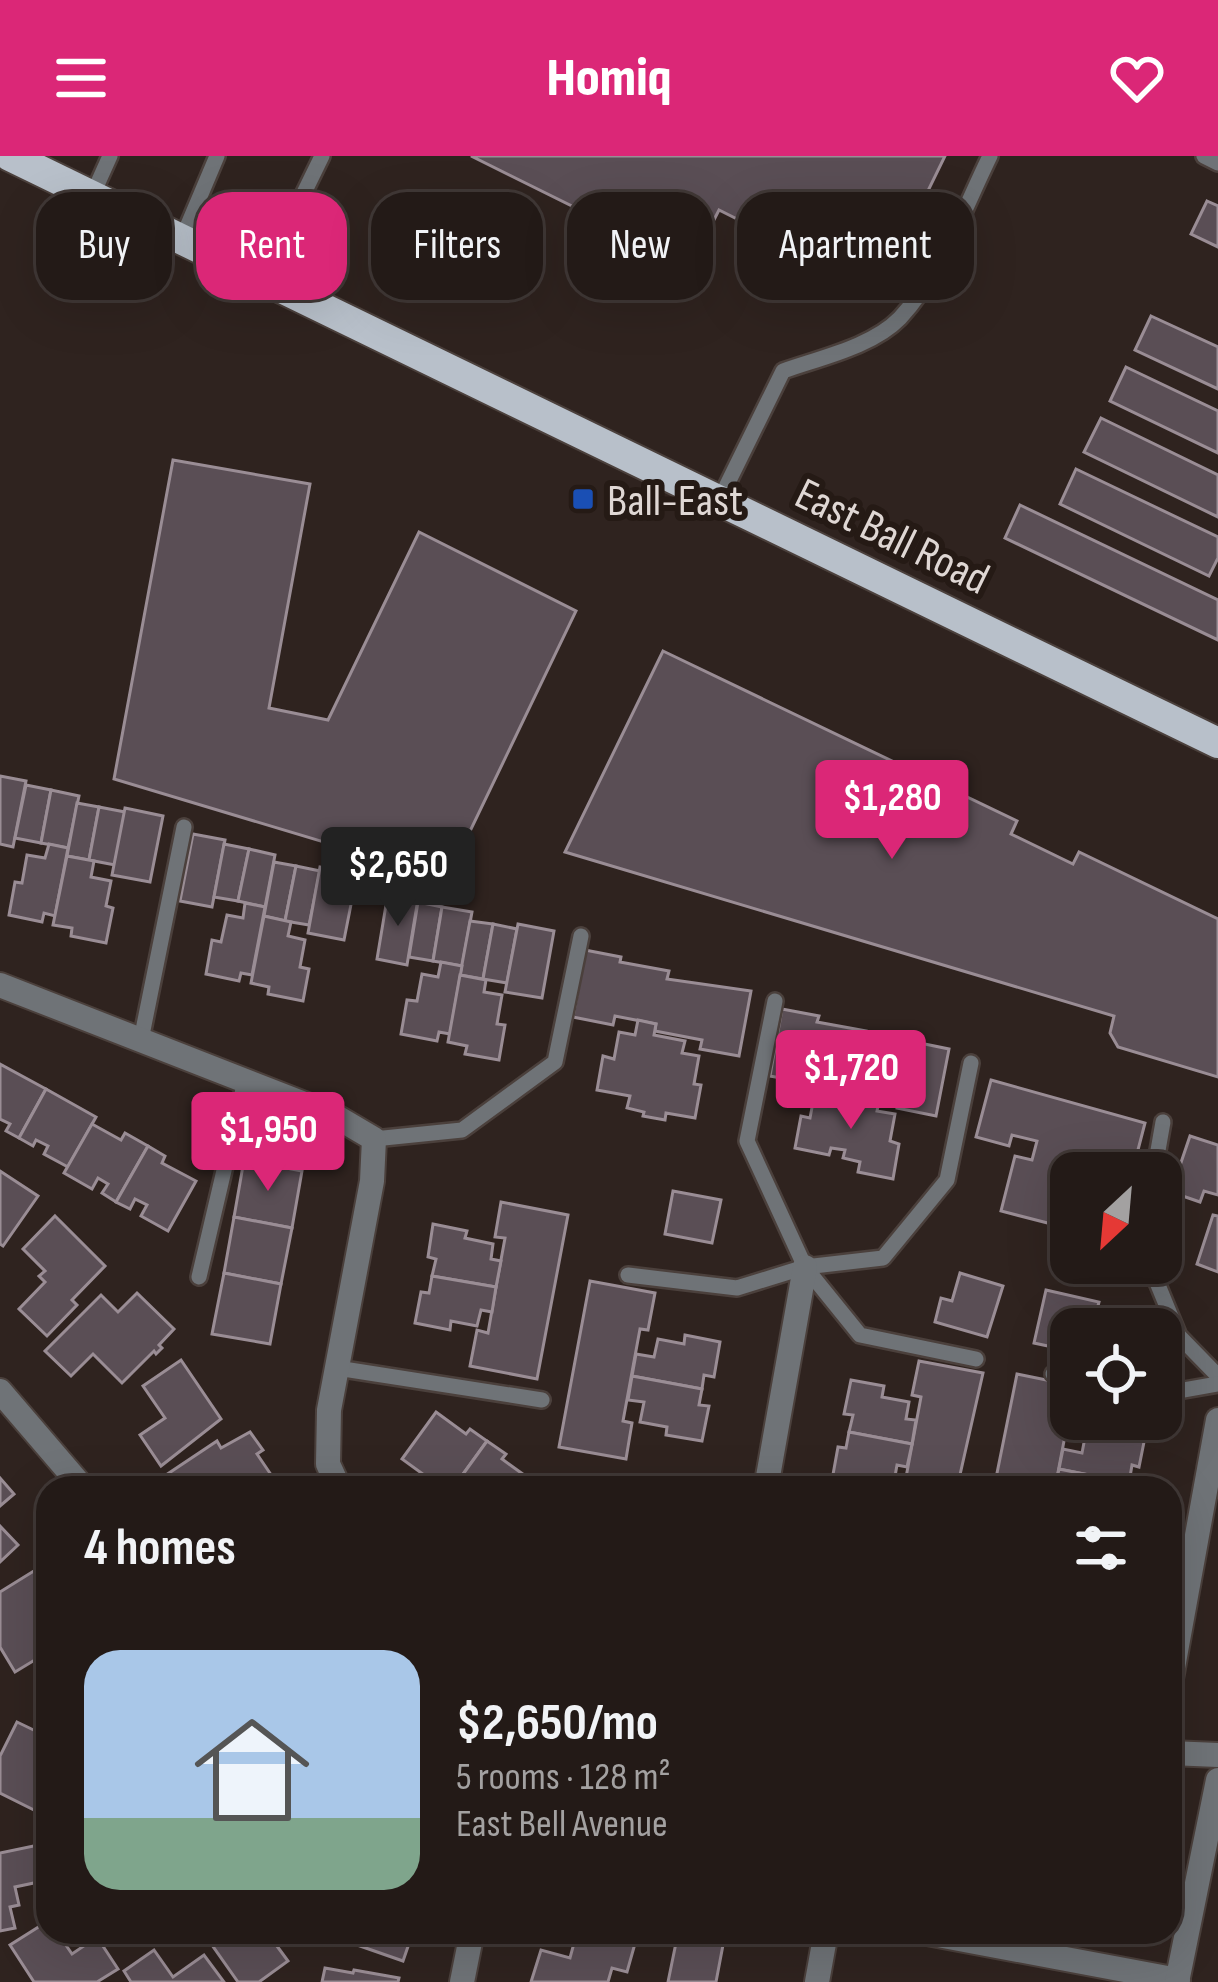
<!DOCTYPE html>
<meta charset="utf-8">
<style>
body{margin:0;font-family:"Sofia Sans Condensed",sans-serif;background:#2f2724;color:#f1f3f6;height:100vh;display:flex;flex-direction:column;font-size:45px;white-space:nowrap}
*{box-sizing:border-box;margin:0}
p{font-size:39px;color:#a3a1a1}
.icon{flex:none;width:66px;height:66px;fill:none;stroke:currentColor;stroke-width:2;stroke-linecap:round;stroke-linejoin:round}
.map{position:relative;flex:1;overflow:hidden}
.details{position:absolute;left:36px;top:1320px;width:1146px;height:468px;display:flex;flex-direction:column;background:#231a17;border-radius:36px;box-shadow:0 12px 48px #0002,0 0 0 3px #403836}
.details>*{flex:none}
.top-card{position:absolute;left:36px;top:36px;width:1146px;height:108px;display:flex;gap:24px}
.needle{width:78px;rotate:206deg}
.fabs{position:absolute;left:1050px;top:996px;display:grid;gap:24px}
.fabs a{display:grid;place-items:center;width:132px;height:132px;border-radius:24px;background:#231a17;box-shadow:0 12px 48px #0002,0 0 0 3px #403836;font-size:60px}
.price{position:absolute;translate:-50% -102px;padding:0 27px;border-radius:12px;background:#db2777;color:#fff;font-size:39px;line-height:78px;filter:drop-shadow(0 3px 6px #0008)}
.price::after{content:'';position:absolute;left:50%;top:72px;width:36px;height:27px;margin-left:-18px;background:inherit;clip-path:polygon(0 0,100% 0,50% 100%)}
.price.active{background:#222;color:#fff}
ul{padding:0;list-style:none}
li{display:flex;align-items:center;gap:36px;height:300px;padding:0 48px}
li+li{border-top:3px solid #403836}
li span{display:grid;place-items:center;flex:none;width:336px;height:240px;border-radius:36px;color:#555}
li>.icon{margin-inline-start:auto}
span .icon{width:144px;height:144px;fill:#fffc;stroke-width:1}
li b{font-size:51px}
h2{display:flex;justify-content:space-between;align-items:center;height:144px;padding:0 48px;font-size:51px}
.tag{padding:0 42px;border-radius:36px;background:#231a17;box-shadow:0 12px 48px #0002,0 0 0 3px #403836;font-size:42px;line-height:108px}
.tag.active{background:#db2777;color:#fff}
header{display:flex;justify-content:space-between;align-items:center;height:156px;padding:0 48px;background:#db2777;color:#fff;font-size:54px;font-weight:800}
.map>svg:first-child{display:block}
.building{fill:#5a4e55;stroke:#9a8d95;stroke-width:3}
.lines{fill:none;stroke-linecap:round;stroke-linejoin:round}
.service-casing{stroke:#4b403c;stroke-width:20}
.minor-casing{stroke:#4b403c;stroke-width:28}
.primary-casing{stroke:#4b403c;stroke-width:34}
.service{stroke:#6f7377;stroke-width:15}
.minor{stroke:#6f7377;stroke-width:24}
.primary{stroke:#b8c0ca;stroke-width:30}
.transit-dot{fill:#1a4fb4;stroke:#251a15;stroke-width:4.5}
.labels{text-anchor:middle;stroke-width:12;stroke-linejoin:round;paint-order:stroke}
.poi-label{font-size:45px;fill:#dfd7d4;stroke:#251a15;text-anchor:start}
.street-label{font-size:45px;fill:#dfd7d4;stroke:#251a15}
</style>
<header><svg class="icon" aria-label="menu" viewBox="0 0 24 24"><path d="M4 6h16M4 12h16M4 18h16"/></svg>Homiq<svg class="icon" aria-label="heart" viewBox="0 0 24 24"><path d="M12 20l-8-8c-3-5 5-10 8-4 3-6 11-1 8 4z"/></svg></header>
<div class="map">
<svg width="1218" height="1826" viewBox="0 0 1218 1826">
<rect width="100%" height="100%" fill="#2f231f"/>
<!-- building -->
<g class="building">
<path d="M471 0H945L901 90 886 81 867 119 754 64 751 70 719 54 691 109Z"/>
<path d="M1207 45 1218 50V91L1191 78Z"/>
<path d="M1151 160 1218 191V233L1135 194Z"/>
<path d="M1126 211 1218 255V297L1110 245Z"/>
<path d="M1101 262 1218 319V361L1084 296Z"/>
<path d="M173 304 310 328 269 552 328 564 419 376 576 455 447 723 114 623Z"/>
<path d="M1076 313 1218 381V402L1209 420 1060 348Z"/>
<path d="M1020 349 1218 444V484L1005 382Z"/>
<path d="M663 495 1017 665 1011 678 1073 708 1079 696 1218 763V921L1118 891 1110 877 1114 860 565 696Z"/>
<path d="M0 620 26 625 13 691 0 688Z"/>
<path d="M26 629 51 634 41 687 15 682Z"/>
<path d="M51 634 79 640 68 692 41 687Z"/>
<path d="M77 647 99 651 89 704 67 700Z"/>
<path d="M99 651 125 656 115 709 89 704Z"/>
<path d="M125 652 163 660 150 726 112 719Z"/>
<path d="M193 678 225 684 212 751 180 745Z"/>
<path d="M49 688 68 692 55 760 44 757 42 766 9 759 15 726 22 727 27 699 45 702Z"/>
<path d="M224 688 249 693 238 745 214 741Z"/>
<path d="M249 693 275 699 265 751 238 745Z"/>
<path d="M67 700 94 705 91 721 111 725 106 750 113 752 106 787 71 780 72 772 53 769Z"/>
<path d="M274 706 296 710 285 765 264 760Z"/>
<path d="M296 710 320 715 309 769 285 765Z"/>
<path d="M320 711 357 718 344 784 308 777Z"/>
<path d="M388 737 418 743 407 809 377 803Z"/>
<path d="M418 746 442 751 433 805 409 801Z"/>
<path d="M245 747 265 751 252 819 241 817 239 825 206 818 212 784 221 786 227 759 243 762Z"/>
<path d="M442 751 472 756 462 810 433 805Z"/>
<path d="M264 760 291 766 288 780 305 784 300 811 309 813 303 845 268 838 269 831 251 827Z"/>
<path d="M470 765 493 768 483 823 460 819Z"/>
<path d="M493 768 517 773 507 827 483 823Z"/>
<path d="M518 768 554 775 542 842 505 836Z"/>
<path d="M585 794 621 801 620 806 669 815 667 823 751 835 739 900 700 893 702 884 655 875 656 868 615 860 613 869 573 861Z"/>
<path d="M441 806 462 810 450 878 439 876 437 885 401 878 407 844 417 845 422 818 438 821Z"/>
<path d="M460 819 486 824 484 836 502 839 497 868 505 869 499 904 465 898 467 890 448 886Z"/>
<path d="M782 853 819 860 817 866 866 875 864 882 908 891 910 885 949 893 936 960 897 952 898 945 833 932 835 923 810 918 808 927 770 920Z"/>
<path d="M638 864 656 868 654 879 685 885 682 897 699 900 694 928 701 929 695 962 666 957 665 964 643 960 644 956 627 952 630 940 597 934 603 900 614 903 619 876 635 879Z"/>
<path d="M0 908 46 933 19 982 6 975 10 968 0 963Z"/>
<path d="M991 924 1145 967 1132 1017 1099 1016 1102 1007 1078 1001 1071 1017V1073L1001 1055 1015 1000 1032 1004 1037 985 1012 979 1009 990 976 981Z"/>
<path d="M833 932 879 946 877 955 895 958 890 985 899 988 893 1023 858 1016 860 1006 843 1002 845 994 831 992 829 999 795 992 801 960 810 962 815 936 832 939Z"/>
<path d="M46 933 96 961 68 1011 44 998 48 990 36 984 33 990 19 982Z"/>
<path d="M92 968 121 984 125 977 148 990 116 1046 102 1037 108 1028 98 1022 92 1033 64 1017Z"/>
<path d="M1190 980 1218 989V1039L1204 1035 1200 1046 1171 1036Z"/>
<path d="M148 990 165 1000 162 1007 196 1025 168 1075 141 1060 147 1049 135 1043 130 1053 116 1046Z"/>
<path d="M244 1004 302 1015 292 1072 234 1061Z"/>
<path d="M0 1015 38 1040 3 1090 0 1088Z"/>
<path d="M673 1035 721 1044 712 1087 665 1078Z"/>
<path d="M501 1046 568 1059 537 1223 470 1210 477 1174 488 1177 496 1131 505 1082 495 1081Z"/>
<path d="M1213 1059 1218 1060V1116L1197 1108Z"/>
<path d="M55 1060 105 1110 72 1144 77 1149 47 1180 19 1153 45 1126 39 1120 45 1115 23 1093Z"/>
<path d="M234 1061 292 1072 281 1128 224 1117Z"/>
<path d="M433 1068 467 1075 465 1082 493 1088 491 1103 501 1105 496 1131 432 1120 436 1103 428 1101Z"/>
<path d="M224 1117 281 1128 270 1188 212 1178Z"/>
<path d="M960 1117 1003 1130 987 1181 935 1166 941 1142 952 1145Z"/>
<path d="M432 1120 496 1131 492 1156 481 1154 477 1170 451 1165 450 1174 415 1167 421 1136 429 1137Z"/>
<path d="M590 1125 655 1137 648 1174 640 1173 623 1265 632 1267 626 1303 559 1291Z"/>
<path d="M1046 1134 1099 1146 1092 1173H1071V1195L1034 1187Z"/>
<path d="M137 1137 174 1173 159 1189 162 1192 156 1198 154 1195 122 1227 93 1198 71 1220 45 1195 101 1139 118 1156Z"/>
<path d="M685 1179 720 1186 714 1221 704 1219 702 1233 632 1220 636 1198 654 1201 658 1183 684 1188Z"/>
<path d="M181 1204 221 1263 161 1310 140 1279 165 1262 143 1230Z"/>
<path d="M919 1205 983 1217 957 1332H893H904L921 1241 912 1239Z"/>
<path d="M1017 1218 1071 1229V1263H1076L1068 1264 1055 1332H994Z"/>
<path d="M632 1220 702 1233 699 1249 709 1250 702 1285 666 1279 667 1271 640 1266 644 1246 628 1244Z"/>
<path d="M851 1224 884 1230 882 1241 909 1246 906 1263 916 1264 912 1288 849 1276 853 1259 844 1258Z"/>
<path d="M436 1256 466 1278 470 1273 487 1285 453 1332H442L402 1303Z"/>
<path d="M1113 1274 1145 1281 1139 1311 1132 1309 1129 1327 1059 1313 1063 1293 1082 1297 1086 1276 1112 1281Z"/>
<path d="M250 1276 263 1294 257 1298 280 1332H174L166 1319 217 1285 221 1292Z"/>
<path d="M849 1276 912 1288 907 1311 897 1309 894 1326 867 1321 866 1330 832 1324 838 1291 846 1292Z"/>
<path d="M487 1285 506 1298 502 1303 531 1324 526 1332H453Z"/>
<path d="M1059 1313 1129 1327 1128 1332H1055Z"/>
<path d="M0 1322 14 1338 0 1350Z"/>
<path d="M0 1370 18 1389 0 1406Z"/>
<path d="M37 1413 48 1432V1496L15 1516 0 1491V1436Z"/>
<path d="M17 1566 44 1579 48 1575V1630L36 1655 0 1637V1600Z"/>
<path d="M43 1688 48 1724 15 1731 19 1749 10 1751 15 1772 0 1775V1697Z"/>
<path d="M48 1765V1776H57L72 1798 97 1781 118 1813 97 1826H34L10 1789Z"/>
<path d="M230 1776H236L242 1785 249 1780 247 1776H279L271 1782 288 1805 259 1826H238L212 1789Z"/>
<path d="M335 1776H413L403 1805 334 1781Z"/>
<path d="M577 1776H621L636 1784 627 1816 612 1812 608 1826H531L541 1794 570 1802Z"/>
<path d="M677 1782 723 1789 716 1826H668Z"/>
<path d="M154 1794 173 1821 204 1799 224 1826H131L124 1815Z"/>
<path d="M325 1812 353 1817 354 1814 399 1822 398 1826H322Z"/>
</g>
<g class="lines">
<!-- service casing -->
<g class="service-casing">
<g id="service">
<path d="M1204 0 1218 7"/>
<path d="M92 40 110 0"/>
<path d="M182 83 217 0"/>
<path d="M262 123 322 0"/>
<path d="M719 345 783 215C819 202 872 191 900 162 941 118 964 53 990 0"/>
<path d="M775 845 747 985 805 1111 860 1179 976 1203"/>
<path d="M141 884 184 671"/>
<path d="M374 983 462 974 555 906 581 780"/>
<path d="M1154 1017 1163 966"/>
<path d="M1149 1107 1179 1180 1218 1220"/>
<path d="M628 1119 737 1132 805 1111 883 1102 947 1024 971 907"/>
<path d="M199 1121 245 925"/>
<path d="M337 1212 542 1244"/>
<path d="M1053 1218 1071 1222"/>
<path d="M1161 1238 1218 1228"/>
<path d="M573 1327 598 1332"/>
</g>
</g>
<!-- minor casing -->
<g class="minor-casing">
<g id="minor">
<path d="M0 829 335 960 374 983 372 1025 329 1254 328 1308 339 1332"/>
<path d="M0 1235 83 1332"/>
<path d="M766 1332 805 1111"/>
<path d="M1170 1528 1218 1264"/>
<path d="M1170 1597 1218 1599"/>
<path d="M922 1776 1178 1824"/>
<path d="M462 1826 472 1776"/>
<path d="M817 1826 826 1776"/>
<path d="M1177 1826 1218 1624"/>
</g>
</g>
<!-- primary casing -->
<g class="primary-casing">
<path id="primary" d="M10 0 1218 587"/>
</g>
<!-- service -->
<use href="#service" class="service"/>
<!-- minor -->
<use href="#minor" class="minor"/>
<!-- primary -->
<use href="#primary" class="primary"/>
</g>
<!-- markers -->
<rect class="transit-dot" x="571" y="331" width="24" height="24" rx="6"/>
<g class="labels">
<!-- poi labels -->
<g class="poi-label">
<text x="607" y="359">Ball-East</text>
</g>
<!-- street labels -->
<g class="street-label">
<text transform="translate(893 379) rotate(26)" y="16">East Ball Road</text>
</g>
</g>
</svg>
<div class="fabs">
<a><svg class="needle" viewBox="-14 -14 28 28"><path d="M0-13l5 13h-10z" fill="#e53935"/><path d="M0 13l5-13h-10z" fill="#a3a1a1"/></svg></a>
<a><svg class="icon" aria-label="locate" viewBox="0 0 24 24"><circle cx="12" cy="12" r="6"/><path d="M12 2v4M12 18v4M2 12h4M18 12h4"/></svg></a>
</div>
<b class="price" style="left:892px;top:706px">$1,280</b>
<b class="price active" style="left:398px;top:773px">$2,650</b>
<b class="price" style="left:851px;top:976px">$1,720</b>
<b class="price" style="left:268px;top:1038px">$1,950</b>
<div class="top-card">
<a class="tag">Buy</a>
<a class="tag active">Rent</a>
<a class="tag">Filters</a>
<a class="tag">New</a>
<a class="tag">Apartment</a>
</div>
<section class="details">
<h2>4 homes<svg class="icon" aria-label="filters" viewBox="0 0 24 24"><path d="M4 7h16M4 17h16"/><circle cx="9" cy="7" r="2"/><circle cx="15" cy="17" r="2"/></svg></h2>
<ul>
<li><span style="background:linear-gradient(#a9c7e8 70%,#7fa58c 0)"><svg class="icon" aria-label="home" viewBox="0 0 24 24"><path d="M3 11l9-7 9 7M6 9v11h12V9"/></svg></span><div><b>$2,650/mo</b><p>5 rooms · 128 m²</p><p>East Bell Avenue</p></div></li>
</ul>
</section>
</div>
